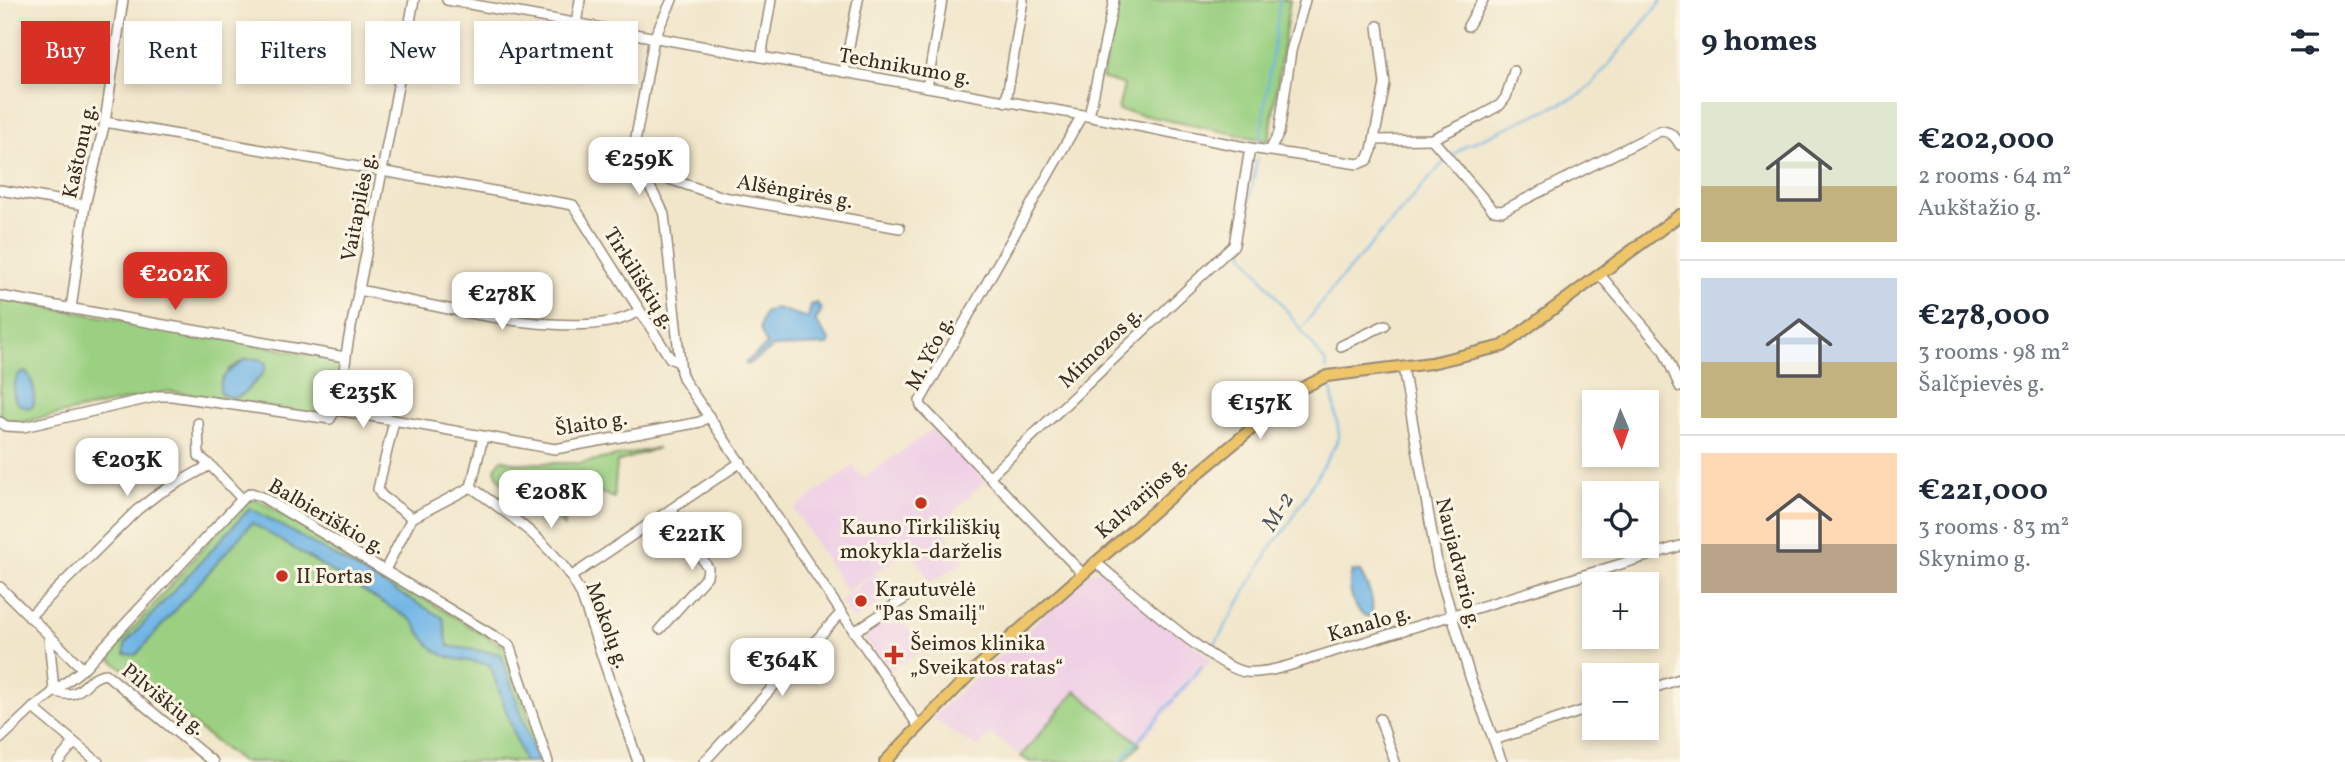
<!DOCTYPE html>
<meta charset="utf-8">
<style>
body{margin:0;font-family:Vollkorn,serif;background:#f2f2f3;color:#1f2937;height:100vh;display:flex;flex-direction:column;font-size:26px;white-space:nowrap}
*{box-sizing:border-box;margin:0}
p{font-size:23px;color:#747a83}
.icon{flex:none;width:38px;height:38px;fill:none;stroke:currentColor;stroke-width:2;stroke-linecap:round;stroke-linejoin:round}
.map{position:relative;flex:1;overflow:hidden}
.panel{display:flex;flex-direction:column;background:#fff;width:665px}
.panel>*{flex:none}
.guide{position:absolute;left:21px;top:21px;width:665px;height:63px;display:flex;gap:14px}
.needle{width:46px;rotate:178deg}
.tools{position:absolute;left:1582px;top:390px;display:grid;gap:14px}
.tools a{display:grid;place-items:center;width:77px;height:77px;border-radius:0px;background:#fff;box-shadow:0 4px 10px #0003;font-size:35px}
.price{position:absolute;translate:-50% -60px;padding:0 16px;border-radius:14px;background:#fff;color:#222;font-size:23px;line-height:46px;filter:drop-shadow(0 2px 4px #0008)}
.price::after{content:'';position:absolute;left:50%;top:42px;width:21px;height:16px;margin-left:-10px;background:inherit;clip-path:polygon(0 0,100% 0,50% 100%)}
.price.active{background:#d93025;color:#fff}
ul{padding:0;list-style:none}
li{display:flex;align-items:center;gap:21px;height:175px;padding:0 21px}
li+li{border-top:2px solid #e0e1e3}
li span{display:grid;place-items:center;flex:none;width:196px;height:140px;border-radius:0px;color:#555}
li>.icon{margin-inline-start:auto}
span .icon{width:84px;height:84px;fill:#fffc;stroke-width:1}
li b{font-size:30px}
h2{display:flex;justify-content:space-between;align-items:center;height:84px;padding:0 21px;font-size:30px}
.tag{padding:0 24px;border-radius:0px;background:#fff;box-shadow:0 4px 10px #0003;font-size:24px;line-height:63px}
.tag.active{background:#d93025;color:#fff}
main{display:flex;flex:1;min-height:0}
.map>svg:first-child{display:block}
.built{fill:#efd0e6}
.green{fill:#9bd082;stroke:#6b7d50;stroke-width:2;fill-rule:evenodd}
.water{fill:#70b5e6;stroke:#567082;stroke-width:2}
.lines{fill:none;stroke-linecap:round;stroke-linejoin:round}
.stream{stroke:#70b5e6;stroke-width:2}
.minor-casing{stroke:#968874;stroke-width:12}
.major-casing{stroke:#968874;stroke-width:14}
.minor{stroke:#fff;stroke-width:9}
.major{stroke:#eec569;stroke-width:10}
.poi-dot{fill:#c8321e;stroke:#fcf5e5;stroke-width:2.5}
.labels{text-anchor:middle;stroke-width:6;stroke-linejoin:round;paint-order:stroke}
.street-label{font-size:21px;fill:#3b2a1e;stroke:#fcf5e5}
.poi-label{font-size:21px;fill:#3b2a1e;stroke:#fcf5e5;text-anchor:start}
.water-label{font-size:23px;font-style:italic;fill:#4b545a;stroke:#fcf5e5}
</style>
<main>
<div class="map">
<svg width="1680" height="762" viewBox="0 0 1680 762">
<rect width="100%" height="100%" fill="#fcf5e5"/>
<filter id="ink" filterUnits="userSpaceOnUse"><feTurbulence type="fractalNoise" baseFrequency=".0143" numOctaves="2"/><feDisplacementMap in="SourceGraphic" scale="14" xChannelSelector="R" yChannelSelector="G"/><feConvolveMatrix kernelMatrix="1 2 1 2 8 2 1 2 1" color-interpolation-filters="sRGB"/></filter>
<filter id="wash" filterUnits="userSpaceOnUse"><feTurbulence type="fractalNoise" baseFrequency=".00686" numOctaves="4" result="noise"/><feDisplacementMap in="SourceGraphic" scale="28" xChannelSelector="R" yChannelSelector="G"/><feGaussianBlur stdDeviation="1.57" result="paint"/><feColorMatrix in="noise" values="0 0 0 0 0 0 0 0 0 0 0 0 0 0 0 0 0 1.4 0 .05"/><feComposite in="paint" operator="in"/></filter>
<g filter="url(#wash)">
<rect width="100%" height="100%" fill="#f1e6ca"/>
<!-- built -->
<g class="built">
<path d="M934 428 985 481 940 525 965 562 930 582 910 549 847 592 794 509 853 466 863 478Z"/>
<path d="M1101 570 1212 659 1140 744 1076 691 1021 756 990 734 978 748 932 718 1091 572Z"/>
<path d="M876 574 891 596 854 620 840 602Z"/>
<path d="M893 614 896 618 899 616 923 651 886 673 862 633Z"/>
</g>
<!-- green -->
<g class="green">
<path d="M1117 0H1290L1269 141 1118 110 1124 85 1102 78Z"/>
<path d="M0 298 334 359 339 361 342 366 334 411 330 415 321 416 169 391 22 422 4 420 0 417ZM246 359H258L261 377C245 388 245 404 221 394L229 369Z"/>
<path d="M658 448 617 462 614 498C599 491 590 488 574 492L564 527 541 497 531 500C515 493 498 486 495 468L502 459 515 463H581Z"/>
<path d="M250 499H257L506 648 544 762H241L108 657 242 503Z"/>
<path d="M1076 691 1140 744 1124 762H1030L1021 756Z"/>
</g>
<!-- water -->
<g class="water">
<path d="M817 303 821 309 820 314 815 321 830 341 828 345 774 347 747 365 745 363 767 345C760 329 757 330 765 312L776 308 808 318 811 305Z"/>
<path d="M245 359H258L266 363C265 373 262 375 255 382 242 394 240 402 221 394 215 376 234 369 245 359Z"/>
<path d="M26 372C34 381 36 395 33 406L28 408 18 404C11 395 13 382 20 373Z"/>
<path d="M250 508 443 618 448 646 501 654 537 762H524L490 665C446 656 437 663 413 621L252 523 136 655 125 654V644Z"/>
<path d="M1352 571 1360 572C1367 584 1377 605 1370 617 1353 614 1346 586 1352 571Z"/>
</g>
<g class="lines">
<!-- stream -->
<g class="stream">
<path d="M1260 139 1280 0"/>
<path d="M1452 156 1465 146 1580 95 1595 81 1662 0"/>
<path d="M1257 159 1242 242 1244 254 1326 363 1327 370"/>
<path d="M1301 329 1336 284 1444 162"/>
<path d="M1215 644 1273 544 1286 529 1336 444 1339 433 1331 388"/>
<path d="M1120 762 1202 666"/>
</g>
</g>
</g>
<g filter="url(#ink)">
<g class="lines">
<!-- minor casing -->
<g class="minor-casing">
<g id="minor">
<path d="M447 0 1082 115 1250 148 1358 164 1368 160 1372 150 1385 84 1378 26"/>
<path d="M672 0 654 38 634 148C635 173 657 192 664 215L681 372 684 380 919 727"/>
<path d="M576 24 580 0"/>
<path d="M1468 26 1483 0"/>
<path d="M761 57 771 0"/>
<path d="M844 72 858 0"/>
<path d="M927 87 942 0"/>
<path d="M1006 102 1023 0"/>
<path d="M1082 115 920 401 921 406 1082 573"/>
<path d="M1089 116 1114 0"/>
<path d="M105 122 573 205 670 358 678 362"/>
<path d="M1432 139 1493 210 1502 211 1660 131C1670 131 1675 136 1680 145"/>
<path d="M1375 140 1432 139 1478 117 1500 105 1506 97 1514 71"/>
<path d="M1270 150 1279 133 1291 51 1305 0"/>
<path d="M645 178 654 175 660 176 723 197 900 228"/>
<path d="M0 190 85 205"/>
<path d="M1600 275 1663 349 1680 387"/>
<path d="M359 290C424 303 584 347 639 311"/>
<path d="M0 296 345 357"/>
<path d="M71 309 85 205 105 122 123 0"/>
<path d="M1341 346 1385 325"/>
<path d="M1403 367 1438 568 1471 680 1502 762"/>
<path d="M337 410 555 449 685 425 700 422 709 416"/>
<path d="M394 421 378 489 381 495 412 518 471 487C513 517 557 547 581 594L638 762"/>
<path d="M0 422 6 426 23 427 159 396H172L330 419C344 400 344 361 349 337 373 225 393 112 414 0"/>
<path d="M198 423 199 456 210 465"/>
<path d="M991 475 1234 245 1250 148"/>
<path d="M471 487 483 437"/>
<path d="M1095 562C1124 585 1215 669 1246 672 1272 674 1301 661 1325 654L1680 546"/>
<path d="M385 570 412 518"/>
<path d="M572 576 741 462"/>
<path d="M0 587 83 669"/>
<path d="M29 617 137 510 158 494 210 465 242 499"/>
<path d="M660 629 707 576 708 568 671 509"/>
<path d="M854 632 904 599"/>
<path d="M49 637 54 691C84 703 83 676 106 674L213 762"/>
<path d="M1647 690 1680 679"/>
<path d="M33 708 98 762"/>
<path d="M1380 719 1395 762"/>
<path d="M0 739 33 708 83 669 242 499 251 493 262 497 509 645 548 762"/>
<path d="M1494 740 1594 707"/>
<path d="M58 762 74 743"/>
<path d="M704 762 841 613"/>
</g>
</g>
<!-- major casing -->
<g class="major-casing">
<path id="major" d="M885 762 972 672 1001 646 1177 491 1298 390 1327 376 1431 363 1503 346 1680 215"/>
</g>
<!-- minor -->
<use href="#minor" class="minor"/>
<!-- major -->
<use href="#major" class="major"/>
</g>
</g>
<!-- markers -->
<g class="poi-dot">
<circle cx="921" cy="503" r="7"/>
<circle cx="282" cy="576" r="7"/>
<circle cx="861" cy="601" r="7"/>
<path d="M890.5 644.5h7v7h7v7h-7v7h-7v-7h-7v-7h7z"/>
</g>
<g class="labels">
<!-- street labels -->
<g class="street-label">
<text transform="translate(905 66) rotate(10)" y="7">Technikumo g.</text>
<text transform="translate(79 151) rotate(-78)" y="7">Kaštonų g.</text>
<text transform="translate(795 191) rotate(10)" y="7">Alšėngirės g.</text>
<text transform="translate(358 207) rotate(-79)" y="7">Vaitapilės g.</text>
<text transform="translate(640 278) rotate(58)" y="7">Tirkiliškių g.</text>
<text transform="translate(1100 347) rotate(-44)" y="7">Mimozos g.</text>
<text transform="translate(929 353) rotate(-63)" y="7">M. Yčo g.</text>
<text transform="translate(591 423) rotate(-9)" y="7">Šlaito g.</text>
<text transform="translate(1141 497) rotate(-41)" y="7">Kalvarijos g.</text>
<text transform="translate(327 516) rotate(30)" y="7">Balbieriškio g.</text>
<text transform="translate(1459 563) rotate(76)" y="7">Naujadvario g.</text>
<text transform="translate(1369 623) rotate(-16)" y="7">Kanalo g.</text>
<text transform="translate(608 625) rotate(70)" y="7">Mokolų g.</text>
<text transform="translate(164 699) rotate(39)" y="7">Pilviškių g.</text>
</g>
<!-- poi labels -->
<g class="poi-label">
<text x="921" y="534" text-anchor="middle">Kauno Tirkiliškių<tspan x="921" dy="24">mokykla-darželis</tspan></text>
<text x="296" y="583">II Fortas</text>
<text x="875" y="596">Krautuvėlė<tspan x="875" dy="24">"Pas Smailį"</tspan></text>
<text x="910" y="650">Šeimos klinika<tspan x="910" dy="24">„Sveikatos ratas“</tspan></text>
</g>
<!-- water labels -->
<g class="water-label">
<text transform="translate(1277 511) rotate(-59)" y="8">M-2</text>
</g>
</g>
</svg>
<div class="tools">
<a><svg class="needle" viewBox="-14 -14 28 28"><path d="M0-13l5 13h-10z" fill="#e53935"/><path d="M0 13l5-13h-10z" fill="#747a83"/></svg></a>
<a><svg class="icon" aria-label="locate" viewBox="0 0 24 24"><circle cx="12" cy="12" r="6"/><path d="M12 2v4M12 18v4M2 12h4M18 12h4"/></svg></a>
<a>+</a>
<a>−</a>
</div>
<b class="price" style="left:639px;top:197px">€259K</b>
<b class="price active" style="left:175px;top:312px">€202K</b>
<b class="price" style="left:502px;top:332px">€278K</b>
<b class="price" style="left:363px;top:430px">€235K</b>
<b class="price" style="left:1260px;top:441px">€157K</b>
<b class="price" style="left:127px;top:498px">€203K</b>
<b class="price" style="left:551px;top:530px">€208K</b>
<b class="price" style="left:692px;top:572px">€221K</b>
<b class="price" style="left:782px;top:698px">€364K</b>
<div class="guide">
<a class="tag active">Buy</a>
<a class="tag">Rent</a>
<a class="tag">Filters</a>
<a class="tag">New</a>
<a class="tag">Apartment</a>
</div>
</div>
<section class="panel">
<h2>9 homes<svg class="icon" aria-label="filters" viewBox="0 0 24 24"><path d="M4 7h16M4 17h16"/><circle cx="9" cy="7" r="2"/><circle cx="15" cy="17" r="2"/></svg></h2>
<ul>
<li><span style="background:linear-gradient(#dfe7d0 60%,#c2b280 0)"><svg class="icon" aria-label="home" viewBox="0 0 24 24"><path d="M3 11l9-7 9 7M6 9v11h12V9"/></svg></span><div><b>€202,000</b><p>2 rooms · 64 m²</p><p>Aukštažio g.</p></div></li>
<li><span style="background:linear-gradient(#c9d6e8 60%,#c2b280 0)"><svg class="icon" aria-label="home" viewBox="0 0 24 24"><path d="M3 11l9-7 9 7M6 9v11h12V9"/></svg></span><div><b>€278,000</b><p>3 rooms · 98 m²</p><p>Šalčpievės g.</p></div></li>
<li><span style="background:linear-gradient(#ffd9b3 65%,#b9a48a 0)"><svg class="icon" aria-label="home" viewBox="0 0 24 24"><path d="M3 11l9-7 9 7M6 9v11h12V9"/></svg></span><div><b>€221,000</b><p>3 rooms · 83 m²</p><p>Skynimo g.</p></div></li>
</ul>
</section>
</main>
